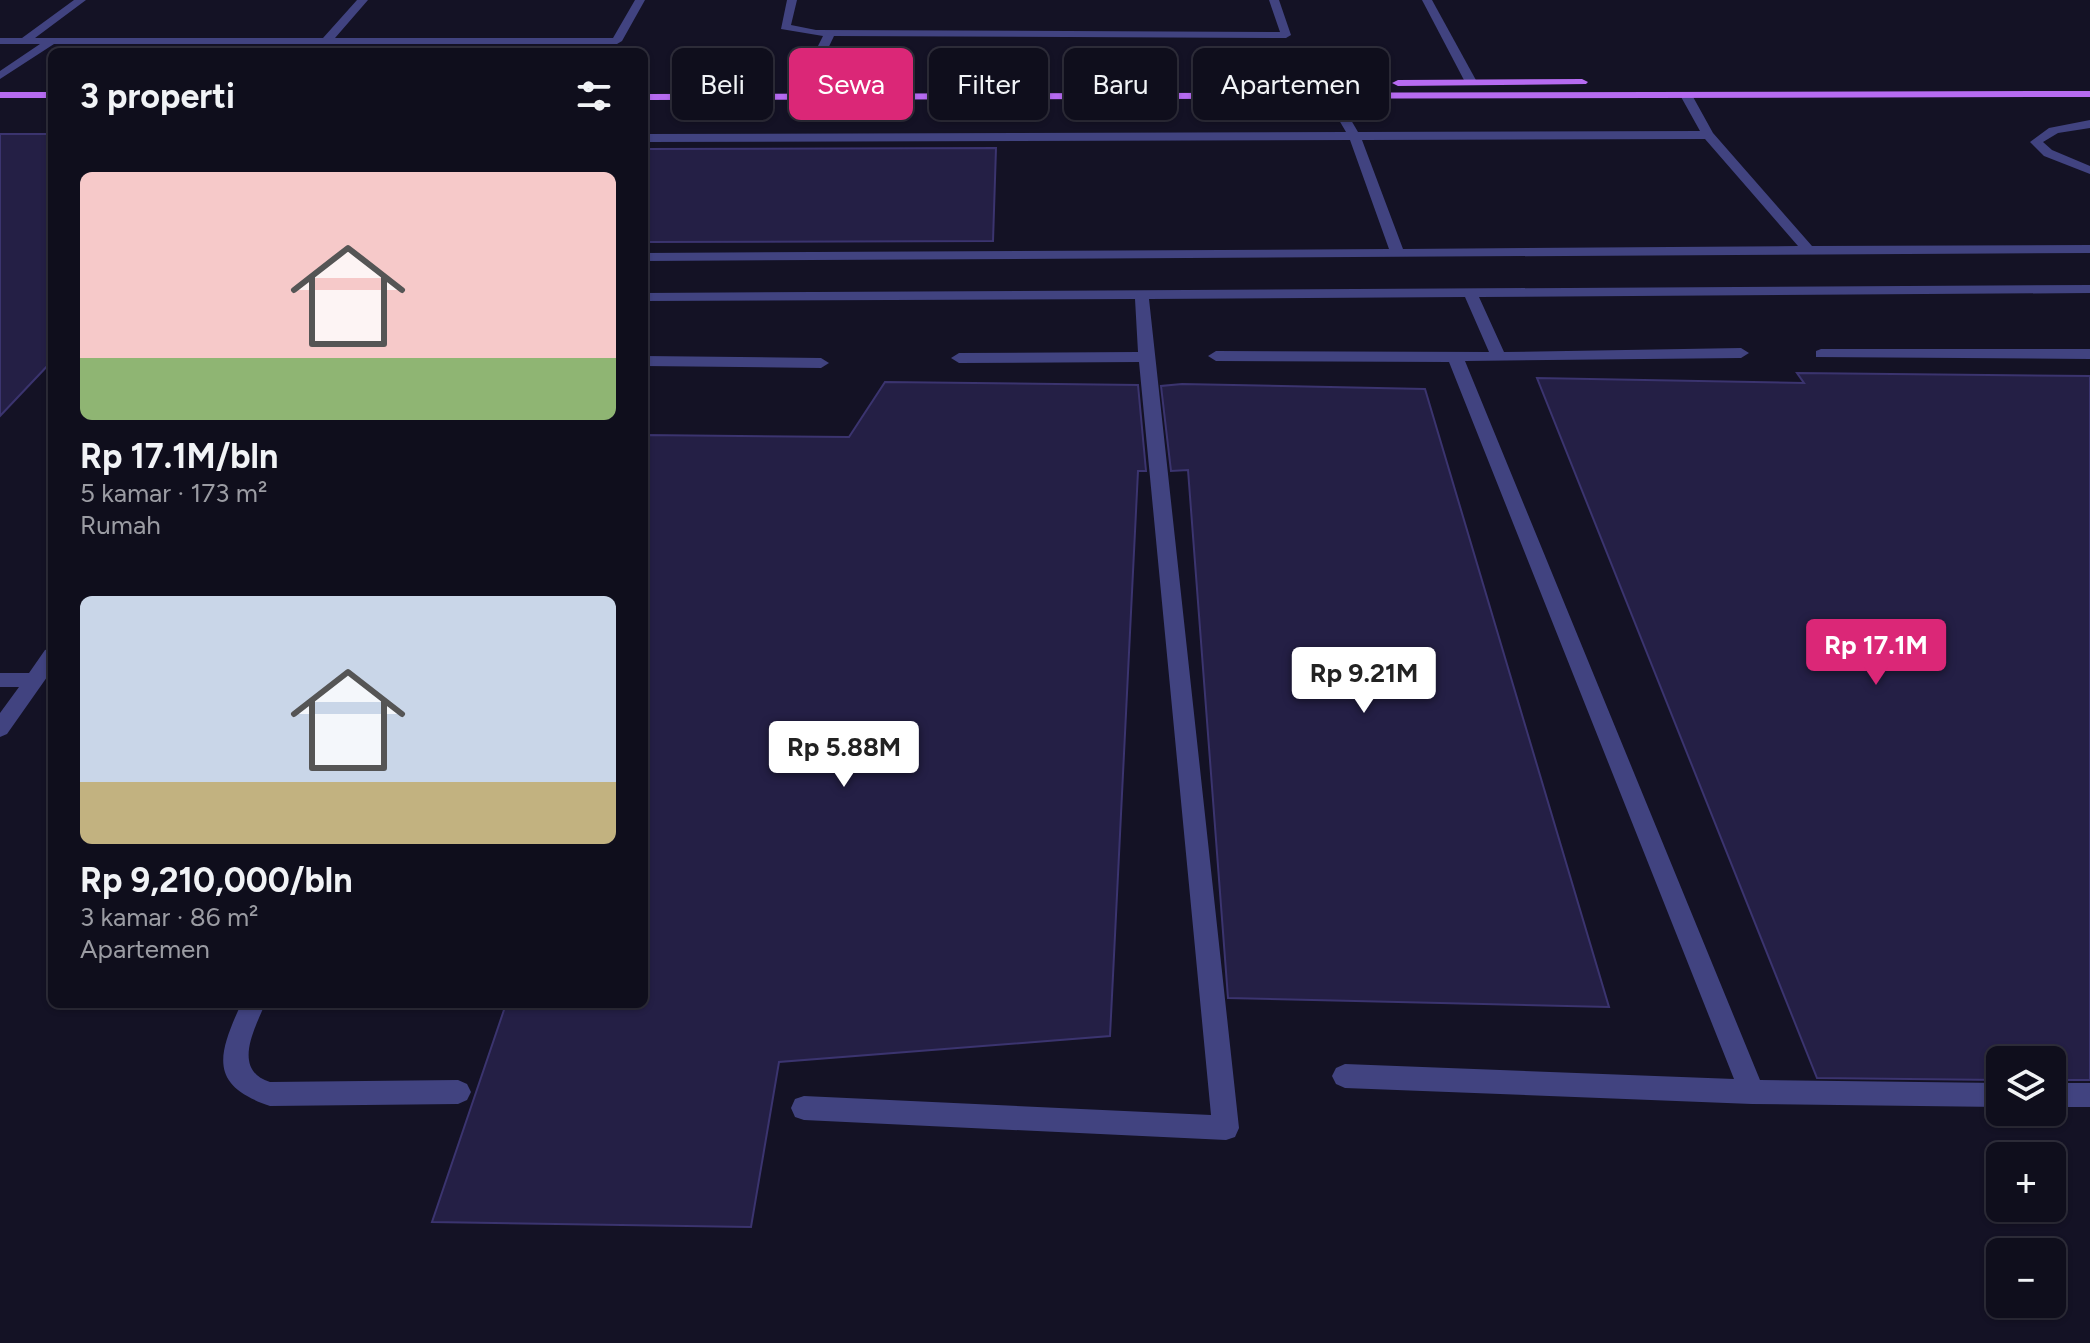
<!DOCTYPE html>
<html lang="id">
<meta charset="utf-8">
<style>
body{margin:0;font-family:Figtree,sans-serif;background:#1d1c29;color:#f1f3f6;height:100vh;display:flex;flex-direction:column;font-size:30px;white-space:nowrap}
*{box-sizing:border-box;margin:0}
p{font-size:26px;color:#9b9ca3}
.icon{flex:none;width:44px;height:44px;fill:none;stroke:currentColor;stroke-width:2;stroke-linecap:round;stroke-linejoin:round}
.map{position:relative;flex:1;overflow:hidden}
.side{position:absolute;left:48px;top:48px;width:600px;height:960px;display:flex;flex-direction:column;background:#0f0e1c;border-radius:12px;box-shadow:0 2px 6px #0004,0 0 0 2px #2f2e3b}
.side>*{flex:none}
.guide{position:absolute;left:672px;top:48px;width:760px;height:72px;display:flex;gap:16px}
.fabs{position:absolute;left:1986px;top:1046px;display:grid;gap:16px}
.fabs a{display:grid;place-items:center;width:80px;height:80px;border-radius:12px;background:#0f0e1c;box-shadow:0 2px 6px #0004,0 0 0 2px #2f2e3b;font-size:40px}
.price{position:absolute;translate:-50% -68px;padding:0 18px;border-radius:8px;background:#fff;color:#222;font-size:26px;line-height:52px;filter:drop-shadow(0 2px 4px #0008)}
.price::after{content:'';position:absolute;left:50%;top:48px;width:24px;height:18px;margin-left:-12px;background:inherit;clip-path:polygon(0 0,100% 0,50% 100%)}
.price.current{background:#db2777;color:#fff}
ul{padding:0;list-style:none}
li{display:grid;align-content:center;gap:16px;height:424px;padding:0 32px}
li span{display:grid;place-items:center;height:248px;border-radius:12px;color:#555}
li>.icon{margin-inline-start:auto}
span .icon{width:144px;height:144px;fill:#fffc;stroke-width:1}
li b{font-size:34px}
h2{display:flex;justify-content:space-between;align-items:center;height:96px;padding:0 32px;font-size:34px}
.chip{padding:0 28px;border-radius:12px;background:#0f0e1c;box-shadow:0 2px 6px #0004,0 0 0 2px #2f2e3b;font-size:28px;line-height:72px}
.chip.current{background:#db2777;color:#fff}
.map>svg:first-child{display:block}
.building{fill:#241f45;stroke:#3b346f;stroke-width:2}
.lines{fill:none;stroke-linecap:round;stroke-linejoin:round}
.minor{fill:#414380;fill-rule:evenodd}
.major{fill:#b66bf1;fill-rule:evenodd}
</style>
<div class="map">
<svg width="2090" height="1343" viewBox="0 0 2090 1343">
<rect width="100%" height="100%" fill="#141225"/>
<!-- building -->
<g class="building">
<path d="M0 134H52V361L0 416Z"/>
<path d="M996 148 993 241 644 242V149Z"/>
<path d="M1797 373 2090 376V1080H2052V1060H2000V1080L1817 1078 1537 378 1804 383Z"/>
<path d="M885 382 1138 385 1146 471H1138L1110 1036 779 1062 751 1227 432 1222 506 1004H644V435L849 437Z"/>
<path d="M1182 384 1425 389 1609 1007 1228 998 1188 470 1171 471 1161 386Z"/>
</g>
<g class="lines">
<!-- minor -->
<g class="minor">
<path d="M74 0H86L35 38H323L357 0H368L335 38H613L635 0H645L622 41 617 44H54L0 79V71L40 44H0V38H22Z"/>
<path d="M787 0H797L791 25 816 30 1280 32 1269 0H1279L1291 35 1286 38 834 36 811 84 805 87 799 84 823 36 781 29Z"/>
<path d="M1422 0H1432L1477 82 1475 84 1465 82Z"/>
<path d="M1686 92 1692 95 1713 133 1812 246 2090 245V253L644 261V253L1389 249 1350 140 644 142V134L1346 132 1325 96 1331 93 1337 96 1358 132 1700 131 1680 95ZM1705 139 1798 246 1403 249 1362 140Z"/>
<path d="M2090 120V128L2058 133 2043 142 2052 150 2090 166V174L2044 156 2030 142 2049 128Z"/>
<path d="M2090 285V293L1479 297 1504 352 1741 348 1749 353 1741 358 1465 361 1760 1080 2000 1083V1107L1752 1104 1345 1088 1336 1084 1332 1076 1336 1068 1345 1064 1734 1079 1449 362 1216 361 1208 356 1216 351 1489 352 1465 297 1149 299 1239 1128 1235 1137 1226 1140 804 1120 795 1117 791 1108 795 1099 804 1096 1211 1115 1139 362 959 363 951 358 959 353 1138 352 1135 299 644 301V293Z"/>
<path d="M1821 349H2090V359L1816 357V351Z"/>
<path d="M644 356 821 358 829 363 821 368 644 366Z"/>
<path d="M52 648V670L7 734 0 737V713L19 687H0V673H29L45 650Z"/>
<path d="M241 1004H265C254 1030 232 1070 270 1082L458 1080 467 1084 471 1092 467 1100 458 1104 270 1106C208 1085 218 1055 241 1004Z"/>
<rect x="2052" y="1083" width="38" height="24"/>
</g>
<!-- major -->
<g class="major">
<path d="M1582 79 1588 82 1586 84 1398 86 1392 83 1398 80Z"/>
<path d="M2090 91V97L644 100V94Z"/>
<rect x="0" y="92" width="52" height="6"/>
</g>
</g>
</svg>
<div class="fabs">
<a><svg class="icon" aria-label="layers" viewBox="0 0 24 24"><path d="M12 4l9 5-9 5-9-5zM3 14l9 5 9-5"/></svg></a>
<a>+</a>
<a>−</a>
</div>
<b class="price current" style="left:1876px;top:687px">Rp 17.1M</b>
<b class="price" style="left:1364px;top:715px">Rp 9.21M</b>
<b class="price" style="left:844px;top:789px">Rp 5.88M</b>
<div class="guide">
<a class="chip">Beli</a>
<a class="chip current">Sewa</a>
<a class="chip">Filter</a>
<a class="chip">Baru</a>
<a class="chip">Apartemen</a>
</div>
<section class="side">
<h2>3 properti<svg class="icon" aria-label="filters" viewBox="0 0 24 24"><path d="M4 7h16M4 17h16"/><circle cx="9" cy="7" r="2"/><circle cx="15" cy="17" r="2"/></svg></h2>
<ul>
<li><span style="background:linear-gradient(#f6c9c9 75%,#8fb573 0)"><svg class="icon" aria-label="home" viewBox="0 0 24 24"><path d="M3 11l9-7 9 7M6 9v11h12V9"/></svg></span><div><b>Rp 17.1M/bln</b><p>5 kamar · 173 m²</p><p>Rumah</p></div></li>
<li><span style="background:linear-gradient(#c9d6e8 75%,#c2b280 0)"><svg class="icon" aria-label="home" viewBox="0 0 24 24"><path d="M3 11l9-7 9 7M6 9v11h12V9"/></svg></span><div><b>Rp 9,210,000/bln</b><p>3 kamar · 86 m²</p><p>Apartemen</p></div></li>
</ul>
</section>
</div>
